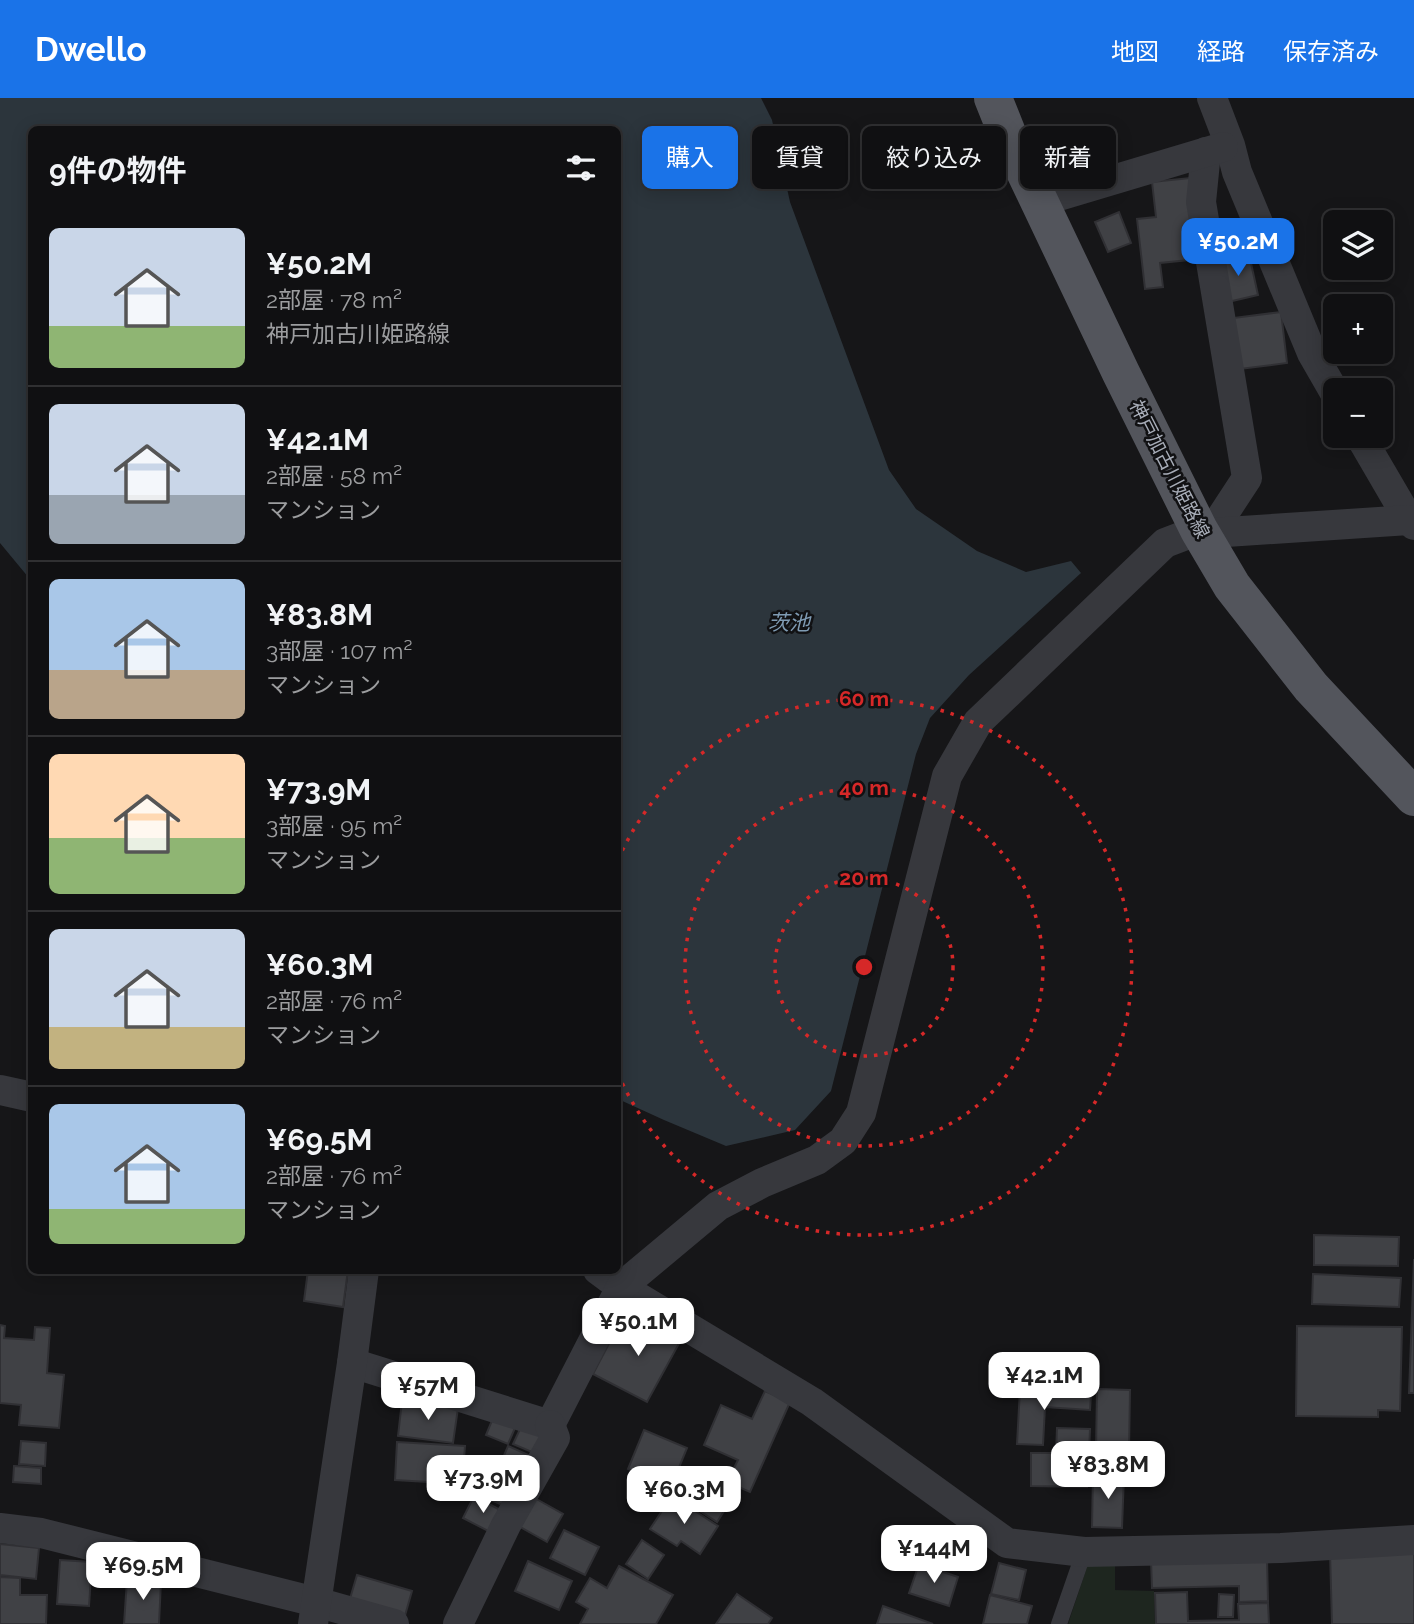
<!DOCTYPE html>
<html lang="ja">
<meta charset="utf-8">
<style>
body{margin:0;font-family:Raleway,"Noto Sans JP",sans-serif;background:#1e1e20;color:#f1f3f6;height:100vh;display:flex;flex-direction:column;font-size:26px;white-space:nowrap}
*{box-sizing:border-box;margin:0}
p{font-size:23px;color:#9c9d9f}
.icon{flex:none;width:38px;height:38px;fill:none;stroke:currentColor;stroke-width:2;stroke-linecap:round;stroke-linejoin:round}
.map{position:relative;flex:1;overflow:hidden}
.details{position:absolute;left:28px;top:28px;width:593px;height:1148px;display:flex;flex-direction:column;background:#101012;border-radius:10px;box-shadow:0 4px 18px #0003,0 0 0 2px #303032}
.details>*{flex:none}
.banner{position:absolute;left:642px;top:28px;width:665px;height:63px;display:flex;gap:14px}
.buttons{position:absolute;left:1323px;top:112px;display:grid;gap:14px}
.buttons a{display:grid;place-items:center;width:70px;height:70px;border-radius:10px;background:#101012;box-shadow:0 4px 18px #0003,0 0 0 2px #303032;font-size:35px}
.price{position:absolute;translate:-50% -60px;padding:0 16px;border-radius:14px;background:#fff;color:#222;font-size:23px;line-height:46px;filter:drop-shadow(0 2px 4px #0008)}
.price::after{content:'';position:absolute;left:50%;top:42px;width:21px;height:16px;margin-left:-10px;background:inherit;clip-path:polygon(0 0,100% 0,50% 100%)}
.price.on{background:#1a73e8;color:#fff}
ul{padding:0;list-style:none}
li{display:flex;align-items:center;gap:21px;height:175px;padding:0 21px}
li+li{border-top:2px solid #303032}
li span{display:grid;place-items:center;flex:none;width:196px;height:140px;border-radius:10px;color:#555}
li>.icon{margin-inline-start:auto}
span .icon{width:84px;height:84px;fill:#fffc;stroke-width:1}
li b{font-size:30px}
h2{display:flex;justify-content:space-between;align-items:center;height:84px;padding:0 21px;font-size:30px}
.chip{padding:0 24px;border-radius:10px;background:#101012;box-shadow:0 4px 18px #0003,0 0 0 2px #303032;font-size:24px;line-height:63px}
.chip.on{background:#1a73e8;color:#fff}
header{display:flex;align-items:center;gap:42px;box-sizing:border-box;height:98px;padding:0 35px;background:#1a73e8;color:#fff}
header strong{font-size:33px}
nav{display:flex;gap:38px;margin-inline-start:auto;font-size:24px}
.map>svg:first-child{display:block}
.green{fill:#1e261f}
.water{fill:#2c353c}
.building{fill:#404145;stroke:#303034;stroke-width:2}
.lines{fill:none;stroke-linecap:round;stroke-linejoin:round}
.service{stroke:#37383d;stroke-width:16}
.minor{stroke:#37383d;stroke-width:30}
.primary{stroke:#53555c;stroke-width:38}
.ring{fill:none;stroke:#d62828;stroke-width:3.5;stroke-dasharray:3.5 7}
.labels{text-anchor:middle;stroke-width:5;stroke-linejoin:round;paint-order:stroke}
.street-label{font-size:19px;fill:#a8adb8;stroke:#111113}
.water-label{font-size:21px;font-style:italic;fill:#7f9bb3;stroke:#111113}
.centre{fill:#d62828;stroke:#111113;stroke-width:3.5}
.ring-label{font-size:21px;text-anchor:middle;font-weight:bold;fill:#d62828;stroke:#111113;stroke-width:5;stroke-linejoin:round;paint-order:stroke}
</style>
<header>
<strong>Dwello</strong>
<nav><a>地図</a><a>経路</a><a>保存済み</a></nav>
</header>
<div class="map">
<svg width="1414" height="1526" viewBox="0 0 1414 1526">
<rect width="100%" height="100%" fill="#161618"/>
<!-- green -->
<path class="green" d="M1089 1463 1115 1464V1492L1154 1493 1155 1526H1068Z"/>
<!-- water -->
<path class="water" d="M0 0H761L772 22 790 104 889 372 916 411 977 453 1026 474 1071 463 1081 475 969 577 930 620 916 656 831 993 795 1032 726 1048 664 1022 618 1001V32H32L31 486 29 480 0 445Z"/>
<!-- building -->
<g class="building">
<path d="M1190 80 1199 161 1160 165 1163 189 1145 191 1137 121 1156 119 1152 84Z"/>
<path d="M1119 114 1131 145 1108 154 1095 124Z"/>
<path d="M1244 131 1247 156 1220 159 1218 134Z"/>
<path d="M1249 156 1258 197 1228 204 1219 163Z"/>
<path d="M1281 214 1287 265 1240 271 1233 220Z"/>
<path d="M1314 1137 1399 1139 1398 1168 1314 1167Z"/>
<path d="M1414 1161V1295H1409Z"/>
<path d="M308 1172H348L343 1209 304 1203Z"/>
<path d="M1313 1176 1401 1180 1399 1209 1312 1206Z"/>
<path d="M637 1216 682 1240 647 1304 593 1276 614 1236 624 1241Z"/>
<path d="M0 1227 5 1228 4 1240 34 1242 35 1229 50 1230 47 1275 64 1277 59 1330 19 1327 21 1307 0 1305Z"/>
<path d="M1297 1228 1402 1229 1400 1313 1378 1312V1319L1296 1318Z"/>
<path d="M1020 1291 1091 1296 1090 1312 1045 1309 1043 1347 1017 1346Z"/>
<path d="M1097 1291 1130 1292 1129 1354H1096Z"/>
<path d="M765 1293 790 1304 750 1394 727 1384 738 1362 704 1347 721 1307 752 1321Z"/>
<path d="M402 1303 458 1310 453 1345 398 1338Z"/>
<path d="M493 1320 515 1330 508 1346 486 1337Z"/>
<path d="M521 1329 548 1340 541 1358 513 1346Z"/>
<path d="M1057 1330 1090 1331 1089 1356H1087V1389L1031 1388V1355H1056Z"/>
<path d="M644 1332 687 1350 671 1389 628 1371Z"/>
<path d="M21 1343 46 1345 45 1368 19 1366Z"/>
<path d="M397 1344 465 1348 462 1386 395 1382Z"/>
<path d="M508 1348 535 1360 512 1411 486 1400Z"/>
<path d="M14 1368 41 1370V1386L13 1384Z"/>
<path d="M690 1372 733 1399 717 1424 675 1397Z"/>
<path d="M1093 1376 1124 1377 1122 1430 1092 1429Z"/>
<path d="M474 1398 504 1414 492 1435 463 1420Z"/>
<path d="M531 1398 563 1416 547 1444 515 1426Z"/>
<path d="M672 1398 718 1428 700 1456 681 1443 677 1448 650 1431Z"/>
<path d="M564 1432 599 1449 585 1477 550 1460Z"/>
<path d="M642 1442 664 1457 648 1481 626 1466Z"/>
<path d="M0 1446 39 1450 36 1481 0 1477Z"/>
<path d="M1330 1454H1414V1526H1332Z"/>
<path d="M1267 1460 1268 1503 1239 1504V1488L1152 1490 1151 1462Z"/>
<path d="M60 1462 92 1464 89 1508 57 1506Z"/>
<path d="M528 1463 572 1483 559 1512 515 1493Z"/>
<path d="M999 1465 1026 1472 1019 1502 991 1496Z"/>
<path d="M919 1466 958 1479 949 1508 909 1495Z"/>
<path d="M619 1468 673 1497 656 1526H580L588 1511 576 1504 590 1480 607 1490Z"/>
<path d="M357 1477 412 1493 404 1521 349 1504Z"/>
<path d="M0 1479 20 1480V1497H47L46 1526H0Z"/>
<path d="M127 1482 161 1483 159 1526H124Z"/>
<path d="M1187 1494 1188 1523 1239 1522 1238 1506 1268 1505 1269 1526H1156L1155 1495Z"/>
<path d="M737 1496 772 1520 768 1526H716Z"/>
<path d="M1219 1496 1234 1497 1233 1519H1218Z"/>
<path d="M990 1497 1032 1508 1027 1526H983Z"/>
<path d="M883 1508 933 1526H877Z"/>
</g>
<g class="lines">
<!-- service -->
<path class="service" d="M1059 1526 1084 1454"/>
<!-- minor -->
<g class="minor">
<path d="M1212 0 1230 47 1237 74 1312 255 1335 295"/>
<path d="M1206 54 1201 104 1247 380 1211 435"/>
<path d="M1039 104 1223 49"/>
<path d="M1360 338 1409 422 1414 427"/>
<path d="M0 992 32 999"/>
<path d="M598 1172 621 1189 812 1304 1007 1445 1084 1454 1281 1450 1414 1442"/>
<path d="M352 1265 550 1327 621 1189 718 1108 762 1085 817 1062 843 1043 861 1015 947 678 978 624 1165 445 1199 432 1211 435 1409 422"/>
<path d="M0 1430 41 1435 316 1504 394 1526"/>
<path d="M313 1526 352 1265 364 1172"/>
<path d="M458 1526 506 1427 555 1340 550 1327"/>
</g>
<!-- primary -->
<path class="primary" d="M993 0 1009 40 1121 275 1199 432 1232 488 1311 589 1414 699"/>
</g>
<!-- distance rings -->
<g class="ring">
<circle cx="864" cy="869" r="89"/>
<circle cx="864" cy="869" r="179"/>
<path d="M618 762A268 268 0 1 1 618 976"/>
</g>
<g class="labels">
<!-- street labels -->
<g class="street-label">
<text transform="translate(1170 371) rotate(63)" y="7">神戸加古川姫路線</text>
</g>
<!-- water labels -->
<g class="water-label">
<text x="789" y="532">茨池</text>
</g>
</g>
<circle cx="864" cy="869" r="10" class="centre"/>
<g class="ring-label">
<text x="864" y="608">60 m</text>
<text x="864" y="697">40 m</text>
<text x="864" y="787">20 m</text>
</g>
</svg>
<div class="buttons">
<a><svg class="icon" aria-label="layers" viewBox="0 0 24 24"><path d="M12 4l9 5-9 5-9-5zM3 14l9 5 9-5"/></svg></a>
<a>+</a>
<a>−</a>
</div>
<b class="price on" style="left:1238px;top:180px">¥50.2M</b>
<b class="price" style="left:638px;top:1260px">¥50.1M</b>
<b class="price" style="left:1044px;top:1314px">¥42.1M</b>
<b class="price" style="left:428px;top:1324px">¥57M</b>
<b class="price" style="left:1108px;top:1403px">¥83.8M</b>
<b class="price" style="left:483px;top:1417px">¥73.9M</b>
<b class="price" style="left:684px;top:1428px">¥60.3M</b>
<b class="price" style="left:934px;top:1487px">¥144M</b>
<b class="price" style="left:143px;top:1504px">¥69.5M</b>
<div class="banner">
<a class="chip on">購入</a>
<a class="chip">賃貸</a>
<a class="chip">絞り込み</a>
<a class="chip">新着</a>
</div>
<section class="details">
<h2>9件の物件<svg class="icon" aria-label="filters" viewBox="0 0 24 24"><path d="M4 7h16M4 17h16"/><circle cx="9" cy="7" r="2"/><circle cx="15" cy="17" r="2"/></svg></h2>
<ul>
<li><span style="background:linear-gradient(#c9d6e8 70%,#8fb573 0)"><svg class="icon" aria-label="home" viewBox="0 0 24 24"><path d="M3 11l9-7 9 7M6 9v11h12V9"/></svg></span><div><b>¥50.2M</b><p>2部屋 · 78 m²</p><p>神戸加古川姫路線</p></div></li>
<li><span style="background:linear-gradient(#c9d6e8 65%,#9aa5b1 0)"><svg class="icon" aria-label="home" viewBox="0 0 24 24"><path d="M3 11l9-7 9 7M6 9v11h12V9"/></svg></span><div><b>¥42.1M</b><p>2部屋 · 58 m²</p><p>マンション</p></div></li>
<li><span style="background:linear-gradient(#a9c7e8 65%,#b9a48a 0)"><svg class="icon" aria-label="home" viewBox="0 0 24 24"><path d="M3 11l9-7 9 7M6 9v11h12V9"/></svg></span><div><b>¥83.8M</b><p>3部屋 · 107 m²</p><p>マンション</p></div></li>
<li><span style="background:linear-gradient(#ffd9b3 60%,#8fb573 0)"><svg class="icon" aria-label="home" viewBox="0 0 24 24"><path d="M3 11l9-7 9 7M6 9v11h12V9"/></svg></span><div><b>¥73.9M</b><p>3部屋 · 95 m²</p><p>マンション</p></div></li>
<li><span style="background:linear-gradient(#c9d6e8 70%,#c2b280 0)"><svg class="icon" aria-label="home" viewBox="0 0 24 24"><path d="M3 11l9-7 9 7M6 9v11h12V9"/></svg></span><div><b>¥60.3M</b><p>2部屋 · 76 m²</p><p>マンション</p></div></li>
<li><span style="background:linear-gradient(#a9c7e8 75%,#8fb573 0)"><svg class="icon" aria-label="home" viewBox="0 0 24 24"><path d="M3 11l9-7 9 7M6 9v11h12V9"/></svg></span><div><b>¥69.5M</b><p>2部屋 · 76 m²</p><p>マンション</p></div></li>
</ul>
</section>
</div>
